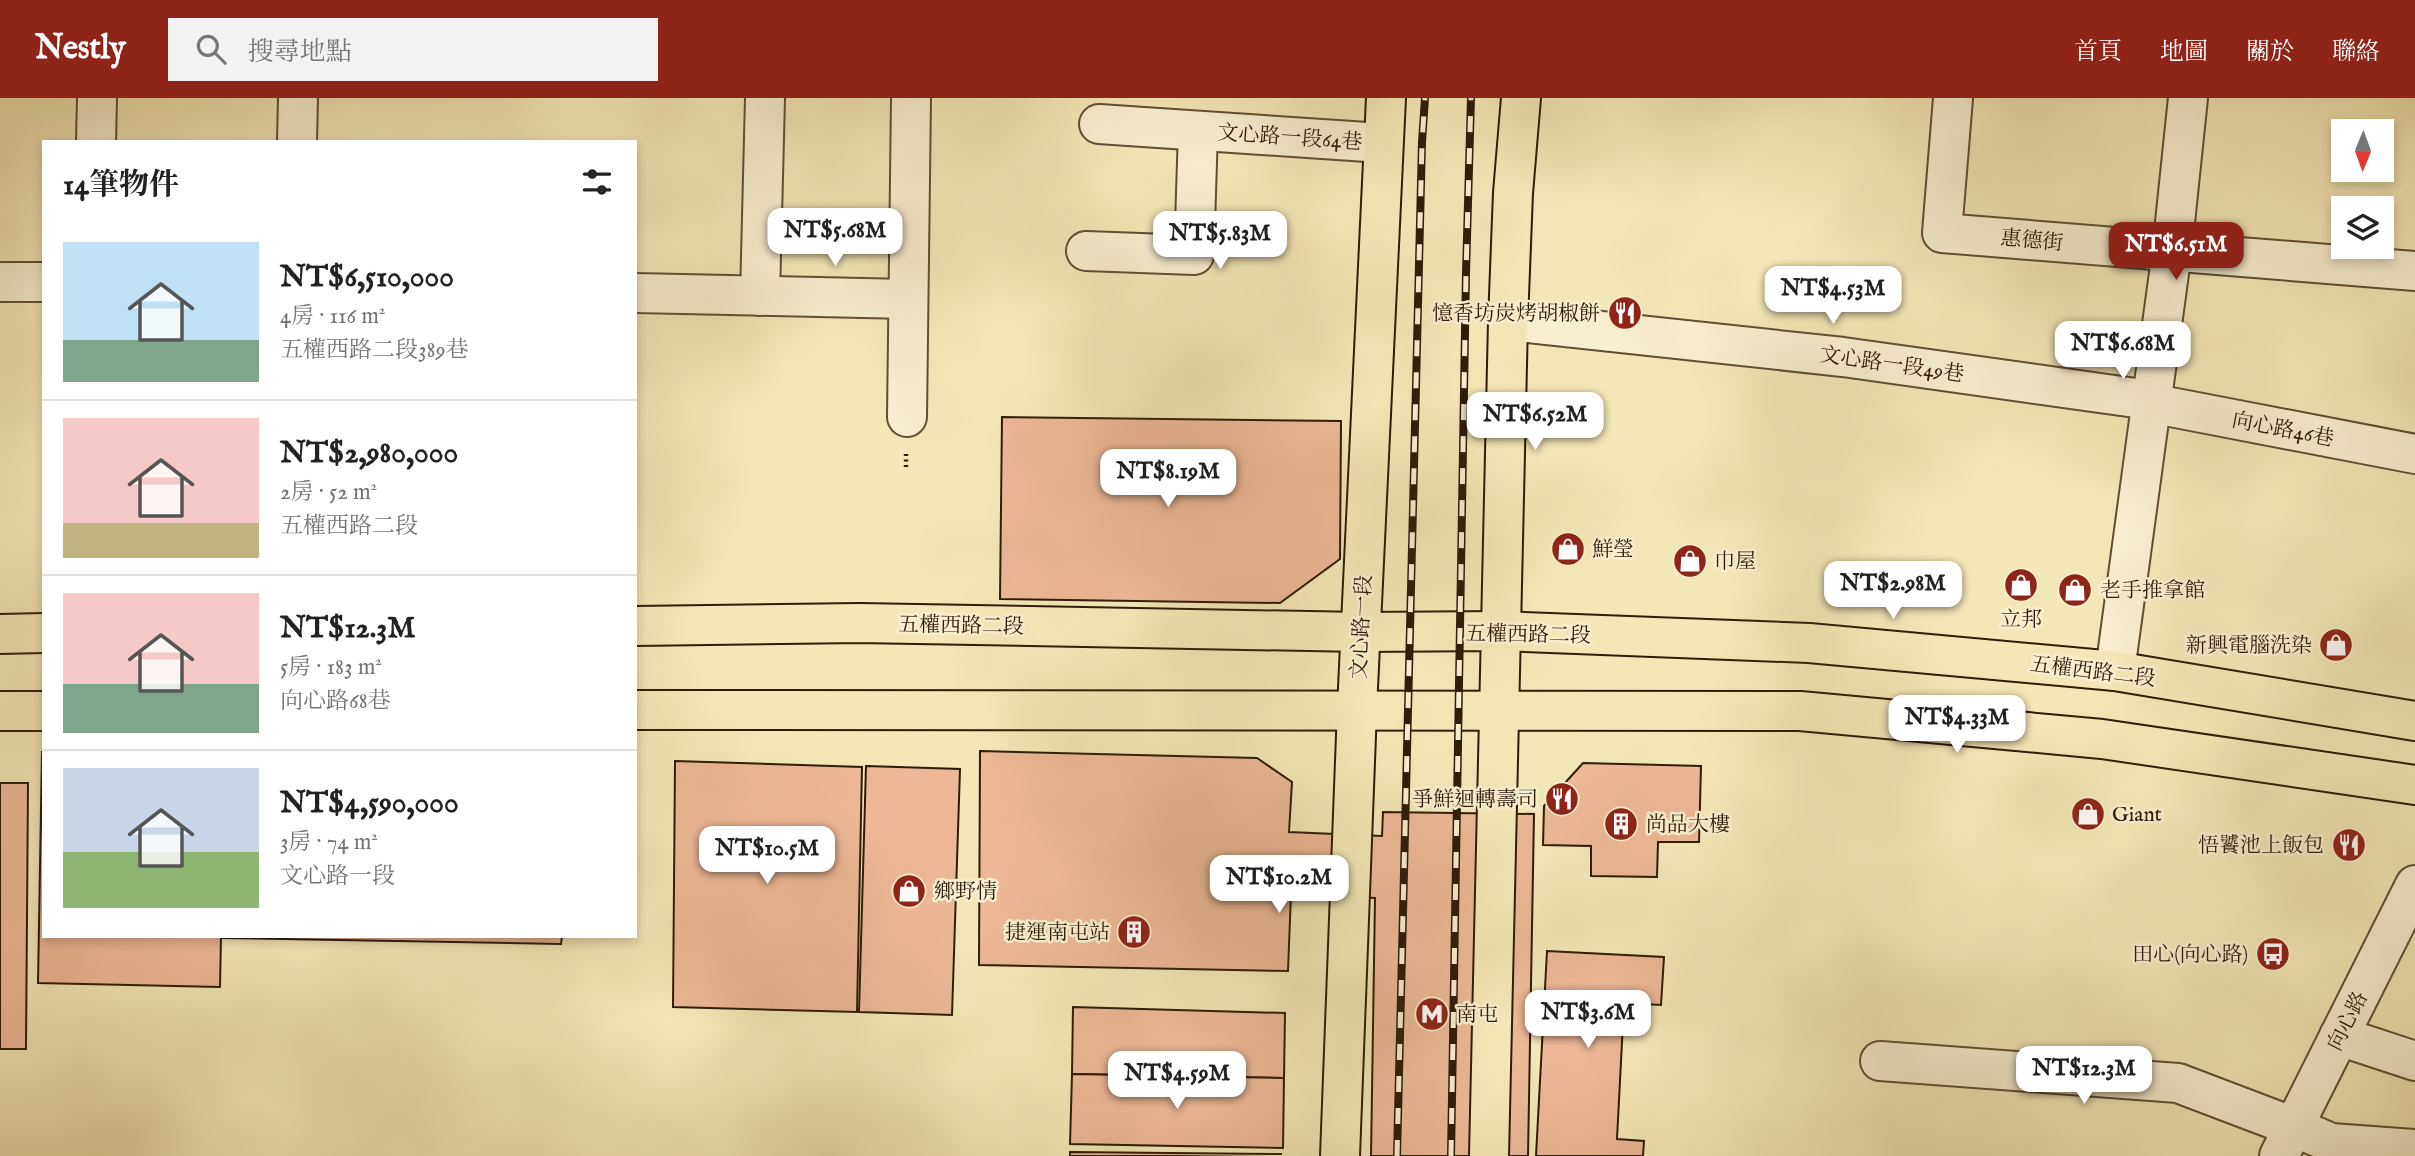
<!DOCTYPE html>
<html lang="zh-TW">
<meta charset="utf-8">
<style>
body{margin:0;font-family:"IM FELL English","Noto Serif TC",serif;background:#f2f2f2;color:#222;height:100vh;display:flex;flex-direction:column;font-size:26px;white-space:nowrap}
*{box-sizing:border-box;margin:0}
p{font-size:23px;color:#767676}
.icon{flex:none;width:38px;height:38px;fill:none;stroke:currentColor;stroke-width:2;stroke-linecap:round;stroke-linejoin:round}
.map{position:relative;flex:1;overflow:hidden}
.panel{position:absolute;left:42px;top:42px;width:595px;height:798px;display:flex;flex-direction:column;background:#fff;border-radius:0px;box-shadow:0 4px 10px #0003}
.panel>*{flex:none}
.needle{width:46px;rotate:181deg}
.fabs{position:absolute;left:2331px;top:21px;display:grid;gap:14px}
.fabs a{display:grid;place-items:center;width:63px;height:63px;border-radius:0px;background:#fff;box-shadow:0 4px 10px #0003;font-size:35px}
.price{position:absolute;translate:-50% -60px;padding:0 16px;border-radius:14px;background:#fff;color:#222;font-size:23px;line-height:46px;filter:drop-shadow(0 2px 4px #0008)}
.price::after{content:'';position:absolute;left:50%;top:42px;width:21px;height:16px;margin-left:-10px;background:inherit;clip-path:polygon(0 0,100% 0,50% 100%)}
.price.current{background:#8f2418;color:#fff}
ul{padding:0;list-style:none}
li{display:flex;align-items:center;gap:21px;height:175px;padding:0 21px}
li+li{border-top:2px solid #e0e0e0}
li span{display:grid;place-items:center;flex:none;width:196px;height:140px;border-radius:0px;color:#555}
li>.icon{margin-inline-start:auto}
span .icon{width:84px;height:84px;fill:#fffc;stroke-width:1}
li b{font-size:30px}
h2{display:flex;justify-content:space-between;align-items:center;height:84px;padding:0 21px;font-size:30px}
header{display:flex;align-items:center;gap:42px;box-sizing:border-box;height:98px;padding:0 35px;background:#8f2418;color:#fff}
header strong{font-size:33px}
nav{display:flex;gap:38px;margin-inline-start:auto;font-size:24px}
.search{width:490px;height:63px;background:#f2f2f2;display:flex;align-items:center;gap:18px;box-sizing:border-box;padding:0 24px;border-radius:0px;color:#767676;font-size:26px}
.map>svg:first-child{display:block}
.building{fill:#ecb897;stroke:#2f1b09;stroke-width:2}
.lines{fill:none;stroke-linecap:round;stroke-linejoin:round}
.minor-casing{stroke:#604e34;stroke-width:42}
.major-casing{stroke:#2f1b09;stroke-width:42}
.path{stroke:#2f1b09;stroke-width:4.5;stroke-dasharray:2 3.5;stroke-linecap:butt}
.minor{stroke:#f8efd0;stroke-width:38}
.major{stroke:#f4e7b7;stroke-width:38}
.rail-casing{stroke:#2f1b09;stroke-width:8}
.rail{stroke:#f8efd0;stroke-width:5;stroke-dasharray:16;stroke-linecap:butt}
.labels{text-anchor:middle;stroke-width:5;stroke-linejoin:round;paint-order:stroke}
.street-label{font-size:21px;fill:#2f1b09;stroke:#f8efd0}
.poi-label{font-size:21px;fill:#2f1b09;stroke:#f8efd0;text-anchor:start}
</style>
<header>
<strong>Nestly</strong>
<div class="search"><svg class="icon" aria-label="search" viewBox="0 0 24 24"><circle cx="10" cy="10" r="6"/><path d="M15 15l6 6"/></svg>搜尋地點</div>
<nav><a>首頁</a><a>地圖</a><a>關於</a><a>聯絡</a></nav>
</header>
<div class="map">
<svg width="2415" height="1058" viewBox="0 0 2415 1058">
<rect width="100%" height="100%" fill="#f4e7b7"/>
<filter id="stains"><feTurbulence type="fractalNoise" baseFrequency=".00286" numOctaves="4"/><feColorMatrix values="0 0 0 0 .2 0 0 0 0 .09 0 0 0 0 .02 0 0 0 .5 -.17"/></filter>
<radialGradient id="worn" r=".72"><stop offset=".6" stop-color="#630" stop-opacity="0"/><stop offset="1" stop-color="#630" stop-opacity=".3"/></radialGradient>
<!-- building -->
<g class="building">
<path d="M1002 319 1341 323 1340 461 1280 505 1000 501Z"/>
<path d="M42 653 44 838H221L220 889 38 885Z"/>
<path d="M980 653 1257 660 1292 684 1289 734 1382 738 1383 714 1534 716 1528 1058H1371L1375 800 1291 796 1288 873 979 867Z"/>
<path d="M675 663 862 669 857 914 673 909Z"/>
<path d="M1583 665 1701 668 1699 744H1658L1657 779 1591 778V748L1543 747 1544 708Z"/>
<path d="M866 668 960 671 952 917 859 914Z"/>
<path d="M0 685H28L26 951H0Z"/>
<path d="M223 838H562L561 846 223 840Z"/>
<path d="M1547 853 1664 859 1661 907 1624 905 1617 1041 1644 1043 1643 1058H1536Z"/>
<path d="M1073 909 1285 915 1284 980 1072 976Z"/>
<path d="M1072 976 1284 980 1283 1050 1070 1046Z"/>
<path d="M1070 1054 1282 1056 1070 1058Z"/>
</g>
<g class="lines">
<!-- minor casing -->
<g class="minor-casing">
<g id="minor">
<path d="M1953 0 1942 135 2415 173"/>
<path d="M1099 26 1382 45"/>
<path d="M96 44 97 0"/>
<path d="M297 44 298 0"/>
<path d="M1086 153 1194 157 1198 33"/>
<path d="M0 184H44"/>
<path d="M635 195 908 201"/>
<path d="M760 198 765 0"/>
<path d="M1508 223 1843 259 2150 302"/>
<path d="M2150 305 2415 356"/>
<path d="M907 319 911 0"/>
<path d="M2115 573 2172 153 2188 0"/>
<path d="M2339 938 2415 963"/>
<path d="M1880 963 2178 985 2294 1029 2331 1045 2415 1051"/>
<path d="M2279 1058 2415 787"/>
</g>
</g>
<!-- major casing -->
<g class="major-casing">
<g id="major">
<path d="M635 528 859 525 1361 534 1501 533 1809 545 2115 573 2415 623"/>
<path d="M0 536 44 535"/>
<path d="M635 612 1800 613 2102 641 2415 687"/>
<path d="M0 613H44"/>
<path d="M1340 1058 1357 611 1386 0"/>
<path d="M1489 1058 1508 223 1513 95 1521 0"/>
</g>
</g>
<!-- path -->
<path class="path" d="M906 369V356"/>
<!-- minor -->
<use href="#minor" class="minor"/>
<!-- major -->
<use href="#major" class="major"/>
<!-- rail casing -->
<g class="rail-casing">
<g id="rail">
<path d="M1397 1058 1422 44 1425 0"/>
<path d="M1451 1058 1466 175 1471 0"/>
</g>
</g>
<!-- rail -->
<use href="#rail" class="rail"/>
</g>
<!-- icons -->
<defs>
<g id="restaurant-disc" transform="scale(1.75)"><circle r="9.5" fill="#8f2418" stroke="#f8efd0"/><path d="M-5-6h1v4h1v-4h1v4h1v-4h1v5L-1.5 .5V6h-2V.5L-5-1ZM5-6V6H3V1.5H1.5Q1.5-4 5-6Z" fill="#fff"/></g>
<g id="shop-disc" transform="scale(1.75)"><circle r="9.5" fill="#8f2418" stroke="#f8efd0"/><path d="M-5-2.5h2.3a2.7 3.5 0 0 1 5.4 0H5L5.5 6h-11ZM-1.5-2.5h3a1.5 2.3 0 0 0-3 0Z" fill="#fff"/></g>
<g id="building-disc" transform="scale(1.75)"><circle r="9.5" fill="#8f2418" stroke="#f8efd0"/><path d="M-4-6H4V6H1V3H-1V6H-4ZM-2.5-4.3h1.7v1.8h-1.7ZM.8-4.3h1.7v1.8H.8ZM-2.5-1h1.7V.8h-1.7ZM.8-1h1.7V.8H.8Z" fill="#fff"/></g>
<g id="bus-disc" transform="scale(1.75)"><circle r="9.5" fill="#8f2418" stroke="#f8efd0"/><path d="M-5-6H5V4H4V6H2V4H-2V6H-4V4H-5ZM-3.5-4V0h7V-4ZM-3.5 1.2v1.5H-2V1.2ZM2 1.2v1.5H3.5V1.2Z" fill="#fff"/></g>
<g id="metro-disc" transform="scale(1.75)"><circle r="9.5" fill="#8f2418" stroke="#f8efd0"/><path d="M-5.5 5V-5H-3L0 0L3-5H5.5V5H3V-.5L0 4L-3-.5V5Z" fill="#fff"/></g>
</defs>
<g fill-rule="evenodd">
<use href="#restaurant-disc" x="1625" y="215"/>
<use href="#shop-disc" x="1568" y="451"/>
<use href="#shop-disc" x="1690" y="463"/>
<use href="#shop-disc" x="2021" y="487"/>
<use href="#shop-disc" x="2075" y="492"/>
<use href="#shop-disc" x="2336" y="547"/>
<use href="#restaurant-disc" x="1562" y="701"/>
<use href="#shop-disc" x="2088" y="716"/>
<use href="#building-disc" x="1621" y="726"/>
<use href="#restaurant-disc" x="2349" y="747"/>
<use href="#shop-disc" x="909" y="793"/>
<use href="#building-disc" x="1134" y="834"/>
<use href="#bus-disc" x="2273" y="856"/>
<use href="#metro-disc" x="1432" y="916"/>
</g>
<g class="labels">
<!-- street labels -->
<g class="street-label">
<text transform="translate(1290 39) rotate(4)" y="7">文心路一段64巷</text>
<text transform="translate(2032 142) rotate(5)" y="7">惠德街</text>
<text transform="translate(1892 266) rotate(8)" y="7">文心路一段49巷</text>
<text transform="translate(2283 331) rotate(11)" y="7">向心路46巷</text>
<text transform="translate(961 527) rotate(1)" y="7">五權西路二段</text>
<text transform="translate(1361 529) rotate(-87)" y="7">文心路一段</text>
<text transform="translate(1528 536) rotate(1)" y="7">五權西路二段</text>
<text transform="translate(2093 573) rotate(7)" y="7">五權西路二段</text>
<text transform="translate(2347 923) rotate(-63)" y="7">向心路</text>
</g>
<!-- poi labels -->
<g class="poi-label">
<text x="1600" y="222" text-anchor="end">憶香坊炭烤胡椒餅</text>
<text x="1592" y="458">鮮瑩</text>
<text x="1714" y="470">巾屋</text>
<text x="2100" y="499">老手推拿館</text>
<text x="2021" y="528" text-anchor="middle">立邦</text>
<text x="2312" y="554" text-anchor="end">新興電腦洗染</text>
<text x="1538" y="708" text-anchor="end">爭鮮迴轉壽司</text>
<text x="2112" y="723">Giant</text>
<text x="1646" y="733">尚品大樓</text>
<text x="2324" y="754" text-anchor="end">悟饕池上飯包</text>
<text x="934" y="800">鄉野情</text>
<text x="1110" y="841" text-anchor="end">捷運南屯站</text>
<text x="2248" y="863" text-anchor="end">田心(向心路)</text>
<text x="1456" y="923">南屯</text>
</g>
</g>
<rect width="100%" height="100%" filter="url(#stains)"/>
<rect width="100%" height="100%" fill="url(#worn)"/>
</svg>
<div class="fabs">
<a><svg class="needle" viewBox="-14 -14 28 28"><path d="M0-13l5 13h-10z" fill="#e53935"/><path d="M0 13l5-13h-10z" fill="#767676"/></svg></a>
<a><svg class="icon" aria-label="layers" viewBox="0 0 24 24"><path d="M12 4l9 5-9 5-9-5zM3 14l9 5 9-5"/></svg></a>
</div>
<b class="price" style="left:835px;top:170px">NT$5.68M</b>
<b class="price" style="left:1220px;top:173px">NT$5.83M</b>
<b class="price current" style="left:2176px;top:184px">NT$6.51M</b>
<b class="price" style="left:1833px;top:228px">NT$4.53M</b>
<b class="price" style="left:2123px;top:283px">NT$6.68M</b>
<b class="price" style="left:1535px;top:354px">NT$6.52M</b>
<b class="price" style="left:1168px;top:411px">NT$8.19M</b>
<b class="price" style="left:1893px;top:523px">NT$2.98M</b>
<b class="price" style="left:1957px;top:657px">NT$4.33M</b>
<b class="price" style="left:767px;top:788px">NT$10.5M</b>
<b class="price" style="left:1279px;top:817px">NT$10.2M</b>
<b class="price" style="left:1588px;top:952px">NT$3.6M</b>
<b class="price" style="left:2084px;top:1008px">NT$12.3M</b>
<b class="price" style="left:1177px;top:1013px">NT$4.59M</b>
<section class="panel">
<h2>14筆物件<svg class="icon" aria-label="filters" viewBox="0 0 24 24"><path d="M4 7h16M4 17h16"/><circle cx="9" cy="7" r="2"/><circle cx="15" cy="17" r="2"/></svg></h2>
<ul>
<li><span style="background:linear-gradient(#bfe0f5 70%,#7fa58c 0)"><svg class="icon" aria-label="home" viewBox="0 0 24 24"><path d="M3 11l9-7 9 7M6 9v11h12V9"/></svg></span><div><b>NT$6,510,000</b><p>4房 · 116 m²</p><p>五權西路二段389巷</p></div></li>
<li><span style="background:linear-gradient(#f6c9c9 75%,#c2b280 0)"><svg class="icon" aria-label="home" viewBox="0 0 24 24"><path d="M3 11l9-7 9 7M6 9v11h12V9"/></svg></span><div><b>NT$2,980,000</b><p>2房 · 52 m²</p><p>五權西路二段</p></div></li>
<li><span style="background:linear-gradient(#f6c9c9 65%,#7fa58c 0)"><svg class="icon" aria-label="home" viewBox="0 0 24 24"><path d="M3 11l9-7 9 7M6 9v11h12V9"/></svg></span><div><b>NT$12.3M</b><p>5房 · 183 m²</p><p>向心路68巷</p></div></li>
<li><span style="background:linear-gradient(#c9d6e8 60%,#8fb573 0)"><svg class="icon" aria-label="home" viewBox="0 0 24 24"><path d="M3 11l9-7 9 7M6 9v11h12V9"/></svg></span><div><b>NT$4,590,000</b><p>3房 · 74 m²</p><p>文心路一段</p></div></li>
</ul>
</section>
</div>
